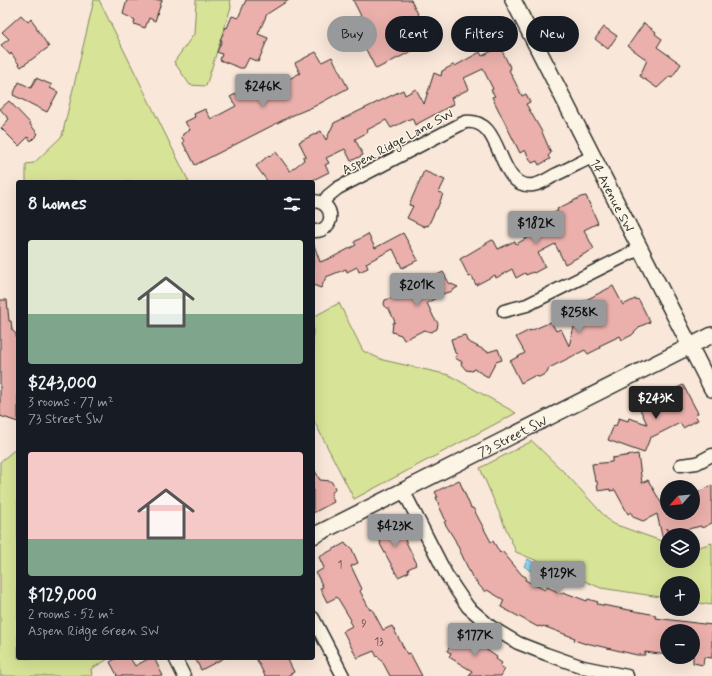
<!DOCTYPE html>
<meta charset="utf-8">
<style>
body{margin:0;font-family:Mynerve,sans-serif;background:#20242c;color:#f1f3f6;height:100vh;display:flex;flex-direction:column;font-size:15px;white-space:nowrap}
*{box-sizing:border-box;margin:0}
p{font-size:13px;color:#9ea1a6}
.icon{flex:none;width:22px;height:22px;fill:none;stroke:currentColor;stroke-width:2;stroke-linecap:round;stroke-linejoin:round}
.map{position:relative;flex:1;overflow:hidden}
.drawer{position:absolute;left:16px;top:180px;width:299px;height:480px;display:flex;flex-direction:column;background:#171b24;border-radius:4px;box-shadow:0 4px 16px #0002}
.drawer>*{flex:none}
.hud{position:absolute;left:327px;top:16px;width:325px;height:36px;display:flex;gap:8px}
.needle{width:26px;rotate:243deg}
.fabs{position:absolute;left:660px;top:480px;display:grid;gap:8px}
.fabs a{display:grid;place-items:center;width:40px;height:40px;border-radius:50%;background:#171b24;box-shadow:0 4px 16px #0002;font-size:20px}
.price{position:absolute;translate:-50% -34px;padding:0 9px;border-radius:4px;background:#98999b;color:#111;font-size:13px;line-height:26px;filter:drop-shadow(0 1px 2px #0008)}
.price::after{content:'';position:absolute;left:50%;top:24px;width:12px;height:9px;margin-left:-6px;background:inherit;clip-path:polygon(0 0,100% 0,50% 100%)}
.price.current{background:#222;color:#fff}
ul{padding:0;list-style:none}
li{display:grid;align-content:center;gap:8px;height:212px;padding:0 12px}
li span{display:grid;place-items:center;height:124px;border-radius:4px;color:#555}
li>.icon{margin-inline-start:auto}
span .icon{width:72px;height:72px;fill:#fffc;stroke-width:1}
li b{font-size:17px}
h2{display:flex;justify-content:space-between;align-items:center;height:48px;padding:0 12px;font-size:17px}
.chip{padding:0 14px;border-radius:18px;background:#171b24;box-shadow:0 4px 16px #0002;font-size:14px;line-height:36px}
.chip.current{background:#98999b;color:#111}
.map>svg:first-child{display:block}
.green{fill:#d7e396;stroke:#818760}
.water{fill:#90d3f2;stroke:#6890a2}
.building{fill:#ebb0ab;stroke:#2b2b2b}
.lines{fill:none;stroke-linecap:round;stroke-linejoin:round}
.minor-casing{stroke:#2b2b2b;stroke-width:15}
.tertiary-casing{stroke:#2b2b2b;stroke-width:18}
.minor{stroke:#fcf5e5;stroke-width:12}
.tertiary{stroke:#fcf5e5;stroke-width:15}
.labels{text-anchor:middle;stroke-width:3;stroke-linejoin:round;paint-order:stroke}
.number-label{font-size:11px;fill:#5b4c4b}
.street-label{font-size:13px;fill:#2b2b2b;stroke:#fcf5e5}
</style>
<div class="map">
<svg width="712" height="676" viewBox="0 0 712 676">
<rect width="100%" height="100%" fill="#f9e7d9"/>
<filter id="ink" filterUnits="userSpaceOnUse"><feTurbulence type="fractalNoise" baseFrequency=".025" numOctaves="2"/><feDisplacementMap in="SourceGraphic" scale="8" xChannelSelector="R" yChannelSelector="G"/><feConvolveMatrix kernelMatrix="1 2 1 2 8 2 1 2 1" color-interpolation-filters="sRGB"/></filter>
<g filter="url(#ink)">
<!-- green -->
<g class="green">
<path d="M94 0H99L189 182H26V164L34 163 62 136Z"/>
<path d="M196 0H230L231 7 206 86 190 85 174 62 194 34Z"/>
<path d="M339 303 363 351 383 360 449 375 516 413 354 499 313 419V315L315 316Z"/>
<path d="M532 441 568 476 611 523 667 543V561H693V549L712 543V605L693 602V583H667V598L601 588 516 552 480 468Z"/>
<path d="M18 447V658H110L91 669 92 676H0V462Z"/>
</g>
<!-- water -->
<path class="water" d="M528 559 541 568 535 578 531 575 532 572 524 566Z"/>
<!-- building -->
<g class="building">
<path d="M127 0H162L155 21 149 18 145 28 134 24 135 20 123 14Z"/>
<path d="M246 0H289L267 14 258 34 268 38 258 62 249 58 244 68H240L220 60 222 54 217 52 222 40H220L226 27 227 28 232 16 238 18Z"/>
<path d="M353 0H411L425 28 418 32 424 45 376 69 359 36 353 38 349 29 354 27 352 21 361 16Z"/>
<path d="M21 15 28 22 31 19 37 27 36 28 49 47 21 67 11 53 10 55 1 45 9 39 2 32Z"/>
<path d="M644 23 656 32 655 34 662 39 657 47 681 64 672 77 670 76 657 88 640 76 647 60 628 46Z"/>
<path d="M604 27 617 36 608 49 595 39Z"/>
<path d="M500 47 511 69 509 70 522 96 526 94 530 102 526 104 542 132 551 153 548 156 550 159 539 165 537 161 532 163 525 150 520 153 492 97 495 96 491 90 493 89 483 69 464 78 469 89 451 98 454 104 415 125 412 118 391 128 386 120 367 130 368 132 355 139 363 155 351 161 345 149 326 158 329 163 325 165 329 172 309 182H268L256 166 269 155 270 156 276 152 290 171 304 160 303 157 306 156 299 142 321 131 326 140 334 123 403 90 405 95 416 89 424 104 434 73 441 76 442 71 453 65 455 66 480 52 482 56Z"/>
<path d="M316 52 322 62 332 57 348 88 315 106 291 116 195 165 188 151H187L183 143 184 141 182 138 183 134 190 130 185 122 195 117 194 114 205 109 211 119 221 114 236 106 230 97 241 91 244 97 263 87 260 82 271 76 276 86 300 73 295 63Z"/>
<path d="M36 78 52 85 50 88 58 92 47 112 13 95 19 82 31 88Z"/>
<path d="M9 101 30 123V124L38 134 31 141 28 137 19 146 1 128 9 119 0 109Z"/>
<path d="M424 171 445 180 439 192 443 194 437 209H436L428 226 425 225V227L407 218 413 206 409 205Z"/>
<path d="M586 196 598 223 584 230 594 249 565 264 555 244 538 253 545 267 534 273 533 272 526 275 525 273 516 278 512 269 496 278 495 275 476 285 472 276 469 277 460 259 492 240 494 241 498 249 515 241 516 244 533 235 531 232 536 229 534 225 548 218 547 216 558 211 557 209 581 197Z"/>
<path d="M403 233 418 260 402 268 393 249 366 263 368 268 359 272 357 267 347 272 346 269 326 277 321 288 313 285V245H314L320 262 333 257 356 245 354 242 368 234 375 248Z"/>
<path d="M443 272 449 283 458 287 450 292 445 293 427 303 434 318 438 323 437 329 431 332 424 330 404 340 401 335 392 332 393 323 395 322 389 309 386 308 384 304 385 300 395 297Z"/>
<path d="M613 286 623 305 635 299 639 300 650 322 641 326 632 335 622 340 620 336 599 346 600 348 588 354 585 350 549 368 547 373 539 377 534 376 521 383 510 361 525 353 516 337 530 330V331L551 322 556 331 561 329 569 346 575 323 589 316 582 302Z"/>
<path d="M0 300H7L9 321H11L12 330 16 334 18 352V422L0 416Z"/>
<path d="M465 335 467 341 488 352 498 349 502 360 496 362 488 377 474 369 473 371 466 370 461 364 462 362 455 358 457 354 455 353 451 339Z"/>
<path d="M683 385 698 413 695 415 698 420 683 428 680 423 650 438 644 453 608 440 614 425 616 426 619 418 628 421 629 418 647 424 639 407Z"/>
<path d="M638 454 642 483 648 480 667 513H693V501L699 497 697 493 712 485V523L702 528 701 526 675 532 674 528 668 530 667 528V540H663L657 514 643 521 633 517 631 512 628 514 615 490 610 491V489L598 491 597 481H595L592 464 612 462V458Z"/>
<path d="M313 467 320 480 331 481 335 488 331 495 334 502 313 513Z"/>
<path d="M459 480 471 508H473L491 542 493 541 500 553 502 551 522 575 526 577 525 580 545 590 547 587 563 594V592L587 601 588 599 598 602 597 604 656 615 655 618 712 625V658L704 657 703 665 693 663V631H667V655L645 652V655H637L586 643V644L574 640 575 638 543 626 542 627 539 626 538 627 501 607 504 600 487 590 485 592 472 577 455 540 444 522 446 521 440 508 436 497H438L435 492Z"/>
<path d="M388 519 399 538 403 536 416 562 415 563 416 565 408 569 409 572 398 577 380 544 381 543 376 534 378 533 374 526Z"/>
<path d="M345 543 347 546 351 547 358 563 351 566 362 589 360 591 370 610 372 609 383 630 392 626 407 654 410 653 422 676H390L382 661H381L378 656 377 657 374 651 357 658 343 631 352 626 349 621 351 620 337 597 327 602 320 588 323 587 316 573 324 568 319 557Z"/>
<path d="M459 631 497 657 496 659 502 663 500 666 505 669 501 676H469L472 671 449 657 451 653 447 651Z"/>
<path d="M117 658H130L135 666 150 658H154L163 676H116L117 675 110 662Z"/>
<path d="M195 658H224L201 670Z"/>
<path d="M256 658H287L294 672 287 676H265Z"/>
</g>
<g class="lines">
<!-- minor casing -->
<g class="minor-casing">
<g id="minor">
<path d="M313 201C337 202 335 233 313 231"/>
<path d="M323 203 328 196 338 188 465 122C505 116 495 190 533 185 541 184 548 179 555 175 568 169 581 162 594 156"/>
<path d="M504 311 527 305 641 248"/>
<path d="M681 465 697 463 712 455"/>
<path d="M403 490 446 574 457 591 468 607 491 627 518 643 546 654 583 667 627 676"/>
<path d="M313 618 343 676"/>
<path d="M175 658 184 676"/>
</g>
</g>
<!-- tertiary casing -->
<g class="tertiary-casing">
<g id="tertiary">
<path id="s1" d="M513 0 712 389"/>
<path id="s2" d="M313 536 712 335"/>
</g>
</g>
<!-- minor -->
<use href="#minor" class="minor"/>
<!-- tertiary -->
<use href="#tertiary" class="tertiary"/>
</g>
</g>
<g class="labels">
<!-- number labels -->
<g class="number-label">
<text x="340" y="568">1</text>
<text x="364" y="627">9</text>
<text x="379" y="645">13</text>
</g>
<!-- street labels -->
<g class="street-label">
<text transform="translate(397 141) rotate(-28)" y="5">Aspen Ridge Lane SW</text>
<text dy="5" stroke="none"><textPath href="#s1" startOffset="219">14 Avenue SW</textPath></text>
<text dy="5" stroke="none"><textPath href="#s2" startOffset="223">73 Street SW</textPath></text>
</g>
</g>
</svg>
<div class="fabs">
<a><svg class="needle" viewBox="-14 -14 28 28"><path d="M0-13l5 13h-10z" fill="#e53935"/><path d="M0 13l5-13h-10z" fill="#9ea1a6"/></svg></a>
<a><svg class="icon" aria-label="layers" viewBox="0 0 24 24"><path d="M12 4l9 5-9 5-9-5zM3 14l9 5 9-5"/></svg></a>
<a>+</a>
<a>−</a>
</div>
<b class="price" style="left:263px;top:108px">$246K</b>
<b class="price" style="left:536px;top:245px">$182K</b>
<b class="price" style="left:417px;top:307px">$201K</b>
<b class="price" style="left:579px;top:334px">$258K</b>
<b class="price current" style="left:656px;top:420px">$243K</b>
<b class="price" style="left:395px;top:548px">$423K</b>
<b class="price" style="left:558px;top:595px">$129K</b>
<b class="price" style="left:475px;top:657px">$177K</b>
<div class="hud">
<a class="chip current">Buy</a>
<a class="chip">Rent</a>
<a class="chip">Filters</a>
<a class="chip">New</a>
</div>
<section class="drawer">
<h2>8 homes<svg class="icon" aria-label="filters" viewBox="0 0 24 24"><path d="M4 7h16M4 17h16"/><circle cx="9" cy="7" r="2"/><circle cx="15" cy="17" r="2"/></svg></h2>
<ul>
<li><span style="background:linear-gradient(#dfe7d0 60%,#7fa58c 0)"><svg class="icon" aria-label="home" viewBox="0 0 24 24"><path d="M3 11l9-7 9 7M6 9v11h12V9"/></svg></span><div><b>$243,000</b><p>3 rooms · 77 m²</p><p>73 Street SW</p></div></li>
<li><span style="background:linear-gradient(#f6c9c9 70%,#7fa58c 0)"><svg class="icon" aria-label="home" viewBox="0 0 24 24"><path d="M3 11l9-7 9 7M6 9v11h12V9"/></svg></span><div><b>$129,000</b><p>2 rooms · 52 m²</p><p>Aspen Ridge Green SW</p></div></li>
</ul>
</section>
</div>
